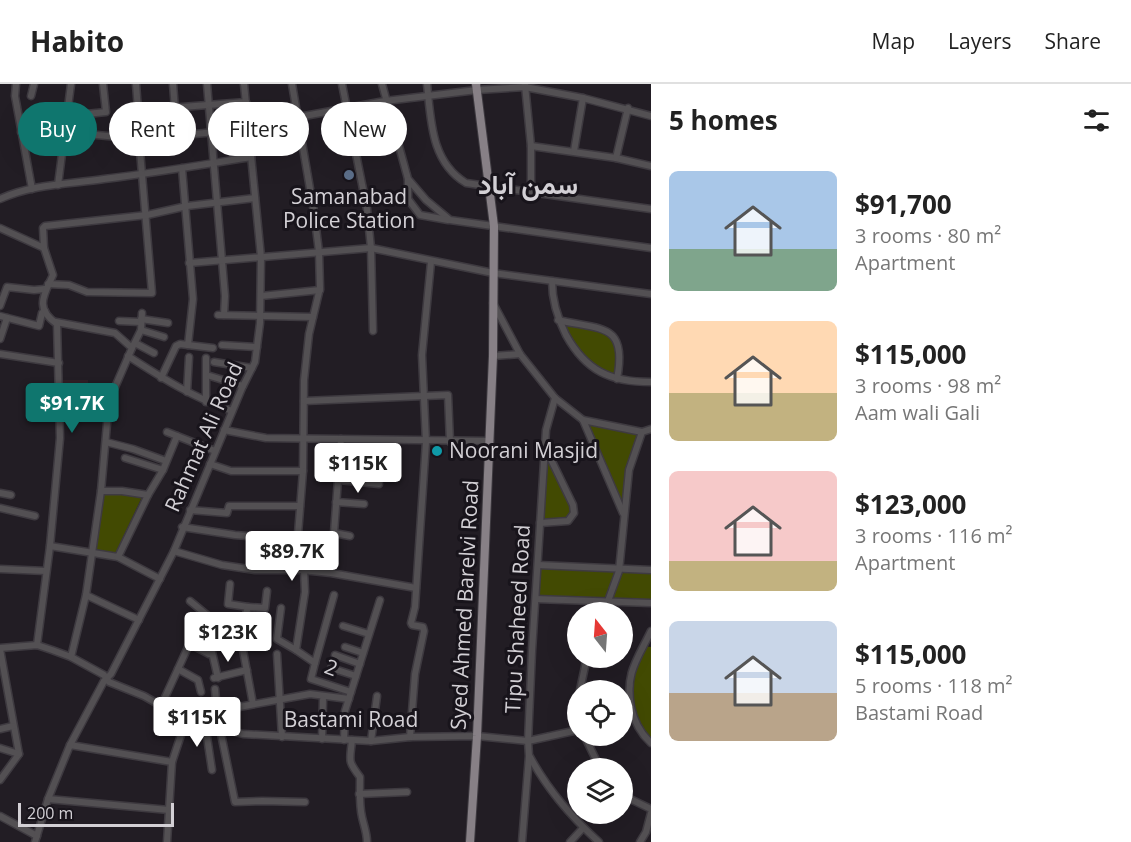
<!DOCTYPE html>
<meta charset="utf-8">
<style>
body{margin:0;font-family:"Open Sans",Vazirmatn,sans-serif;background:#f2f2f2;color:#222;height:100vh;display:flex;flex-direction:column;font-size:22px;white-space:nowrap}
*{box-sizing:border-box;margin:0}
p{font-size:20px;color:#767676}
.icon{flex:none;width:33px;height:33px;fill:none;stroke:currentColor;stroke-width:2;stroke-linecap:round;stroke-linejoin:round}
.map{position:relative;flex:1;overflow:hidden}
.drawer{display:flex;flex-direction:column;background:#fff;width:480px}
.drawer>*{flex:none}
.hud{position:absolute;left:18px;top:18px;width:543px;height:54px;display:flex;gap:12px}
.needle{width:39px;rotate:343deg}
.buttons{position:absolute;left:567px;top:518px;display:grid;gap:12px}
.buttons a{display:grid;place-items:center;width:66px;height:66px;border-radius:50%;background:#fff;box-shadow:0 6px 24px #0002;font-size:30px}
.scale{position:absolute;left:18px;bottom:15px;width:156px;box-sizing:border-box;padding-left:6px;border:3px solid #d3d0d5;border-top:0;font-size:16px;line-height:21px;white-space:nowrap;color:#d3d0d5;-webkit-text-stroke:4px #18141b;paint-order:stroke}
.price{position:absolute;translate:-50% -51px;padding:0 14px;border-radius:6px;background:#fff;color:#222;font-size:20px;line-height:39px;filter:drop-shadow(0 2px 3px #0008)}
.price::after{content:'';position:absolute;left:50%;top:36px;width:18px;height:14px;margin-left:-9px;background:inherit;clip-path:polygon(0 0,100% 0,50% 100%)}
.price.on{background:#0f766e;color:#fff}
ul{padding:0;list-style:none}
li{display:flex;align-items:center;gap:18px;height:150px;padding:0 18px}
li span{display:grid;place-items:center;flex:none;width:168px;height:120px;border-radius:9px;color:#555}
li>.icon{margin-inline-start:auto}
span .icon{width:72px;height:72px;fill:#fffc;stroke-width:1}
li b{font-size:26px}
h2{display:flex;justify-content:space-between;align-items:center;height:72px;padding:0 18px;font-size:26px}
.tag{padding:0 21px;border-radius:27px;background:#fff;box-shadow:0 6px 24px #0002;font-size:21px;line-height:54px}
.tag.on{background:#0f766e;color:#fff}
header{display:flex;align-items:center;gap:36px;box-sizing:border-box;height:84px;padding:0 30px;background:#fff;border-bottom:2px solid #e0e0e0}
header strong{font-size:28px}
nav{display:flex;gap:33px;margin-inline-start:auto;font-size:21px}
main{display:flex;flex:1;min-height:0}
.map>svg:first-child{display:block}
.education{fill:#322027}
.green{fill:#424a02}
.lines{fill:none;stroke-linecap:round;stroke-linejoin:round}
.minor-casing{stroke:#3e3a40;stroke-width:9}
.major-casing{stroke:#3e3a40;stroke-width:10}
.minor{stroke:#535053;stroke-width:6}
.major{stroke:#878086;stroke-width:8}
.service-dot{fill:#5c6f8a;stroke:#18141b;stroke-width:2}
.culture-dot{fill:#0f9aa8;stroke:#18141b;stroke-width:2}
.labels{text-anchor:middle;stroke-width:6;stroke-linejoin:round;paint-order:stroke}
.poi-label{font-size:21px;fill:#d3d0d5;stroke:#18141b}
.street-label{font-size:21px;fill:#d3d0d5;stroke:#18141b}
.district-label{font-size:27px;font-weight:bold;fill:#d3d0d5;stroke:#18141b}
</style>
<header>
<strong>Habito</strong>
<nav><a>Map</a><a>Layers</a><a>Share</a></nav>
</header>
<main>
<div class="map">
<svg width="651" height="758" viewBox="0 0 651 758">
<rect width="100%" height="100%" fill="#221d24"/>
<!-- education -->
<path class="education" d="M63 296H88L89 322H63Z"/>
<!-- green -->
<g class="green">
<path d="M558 236 590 242 615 253 617 295 590 283Z"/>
<path d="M583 336 644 348 633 370 625 432Z"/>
<path d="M545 363 573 421V433L540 439Z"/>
<path d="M123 410 142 413 115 470 96 465 104 411Z"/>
<path d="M538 481 651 486V520L536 515Z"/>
<path d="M643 562 651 563V657L638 641 629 602Z"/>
</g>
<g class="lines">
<!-- minor casing -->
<g class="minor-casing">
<g id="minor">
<path d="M16 0 15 12 32 105"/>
<path d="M136 0 138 26"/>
<path d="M173 0 177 51"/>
<path d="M207 0 225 212 224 231"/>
<path d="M292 0 314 128 319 168 320 204 309 250 304 296 303 387 298 450 302 486"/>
<path d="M342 0 367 125 371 164 373 247"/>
<path d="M382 0 408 95 426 116 450 136 651 164"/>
<path d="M427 0C431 37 431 78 466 99L651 125"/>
<path d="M525 1 531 62V109"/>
<path d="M31 12 34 0"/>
<path d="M131 27 246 18"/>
<path d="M84 30 87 50"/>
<path d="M67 32 106 28 103 0"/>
<path d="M21 48H65L139 55 249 45 299 33 385 17 477 6 525 3 583 14 651 32"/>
<path d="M531 62 616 74 651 82"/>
<path d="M574 67 583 14"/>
<path d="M616 74 628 24"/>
<path d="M408 96V115L420 131 448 136"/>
<path d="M58 101 71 0"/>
<path d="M0 115C32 100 70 100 104 95 154 89 202 81 251 73"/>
<path d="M0 144 44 164"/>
<path d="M189 179 371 164 493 189 651 210"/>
<path d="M552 197C552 217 557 233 566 251 586 287 610 298 651 298"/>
<path d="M48 200 69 201 87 208 152 209 139 55"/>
<path d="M261 212 320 206"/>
<path d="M493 219 520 270 555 314 583 336 642 348"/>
<path d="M0 222 7 203 34 206 45 205"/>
<path d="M218 231 313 233"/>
<path d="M0 232 39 242 42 229 45 227"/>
<path d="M141 235 168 239"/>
<path d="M558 236C600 246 628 238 617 295"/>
<path d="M119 237 141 238"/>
<path d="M56 238 115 249 132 264 109 317 101 407"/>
<path d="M141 246 164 253"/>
<path d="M0 255 7 234"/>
<path d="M135 259 154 269"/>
<path d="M188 261 213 264"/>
<path d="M222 261 257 263"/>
<path d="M132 264 141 246 142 229"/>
<path d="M0 270 59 279"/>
<path d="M128 272C162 294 194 314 232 327"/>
<path d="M493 272 520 270"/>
<path d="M206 274V318"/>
<path d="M214 278 252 284"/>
<path d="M210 292 243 302"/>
<path d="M161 294 176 262 180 260 188 261 193 215 182 84"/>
<path d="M187 308 189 273"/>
<path d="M304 317 448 311 450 358"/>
<path d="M583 336 623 429"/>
<path d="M224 346 266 354 490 357"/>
<path d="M167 348 215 367"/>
<path d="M341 355 334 449 350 452"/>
<path d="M106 358 133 365 166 377"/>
<path d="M125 374 163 386"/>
<path d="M210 380 231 387H303"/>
<path d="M339 396 379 400"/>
<path d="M0 409 11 411"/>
<path d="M336 418 364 420"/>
<path d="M0 424 35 432"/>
<path d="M190 426 227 429 229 422H300"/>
<path d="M540 439 568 437 574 429 573 421 545 363"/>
<path d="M182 443 235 451 299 456"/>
<path d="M50 462 118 473 160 495"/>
<path d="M174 467 222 481 255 486H302L331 489 416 504"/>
<path d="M118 473 148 411 163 386 177 352"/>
<path d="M538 481 651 486"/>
<path d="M0 485 46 487"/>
<path d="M304 486 305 508 296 566 315 579 311 595 351 608"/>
<path d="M230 500 228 520 248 523"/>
<path d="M86 511 139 536"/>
<path d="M536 515 651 519"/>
<path d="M190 517 230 550H240"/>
<path d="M281 524 277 555 296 566"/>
<path d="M604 528 619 487 629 386 642 348 651 345"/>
<path d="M245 533 264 536 262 547"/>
<path d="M343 542 369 550"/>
<path d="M651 547C637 576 625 589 631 623 634 637 640 649 651 659"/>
<path d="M190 560 209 570"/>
<path d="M37 561 50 462 60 354 57 240C34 224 44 211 53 191L44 164 43 144 45 142 147 131 187 122 255 114"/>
<path d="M345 563 363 569"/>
<path d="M0 564 37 561 52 566 71 573 104 591 109 598 144 612 186 636 243 650 371 657 410 653 477 652 528 657 578 646"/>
<path d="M0 565 19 670 0 696"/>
<path d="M212 568 218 594"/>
<path d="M277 570 282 653"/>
<path d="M335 571 360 580"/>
<path d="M71 573 86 511 101 407H122L148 411"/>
<path d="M315 579 334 511"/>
<path d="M331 584 356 592"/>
<path d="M178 585 198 596 201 608"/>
<path d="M214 594 247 586"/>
<path d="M215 605 217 627"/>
<path d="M580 606 587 573"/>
<path d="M253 620 240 550 248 523 265 524 267 507"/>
<path d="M161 622 194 550 208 532"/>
<path d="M622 631 632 628"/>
<path d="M201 640 207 631 212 628 310 610 349 615"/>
<path d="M205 640 212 686"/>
<path d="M0 645 13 642"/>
<path d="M220 645 235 718 262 717 305 718"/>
<path d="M584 651 600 684"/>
<path d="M410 653 415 590 424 547 423 543 412 541 411 539 415 523 426 358 422 271 431 178"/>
<path d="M322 655 323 616"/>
<path d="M344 656 345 627 380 516"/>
<path d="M352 656C350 677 347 676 360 693 360 706 359 720 362 733 364 742 367 749 367 758"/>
<path d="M371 657 377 612"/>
<path d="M70 661 172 678"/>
<path d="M0 664 19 670"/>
<path d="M530 673C548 706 570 732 599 758"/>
<path d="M359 710 407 708"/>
<path d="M622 711 651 725"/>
<path d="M48 715 169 726"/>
<path d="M0 732 37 752"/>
<path d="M35 758 48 715 70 661 104 597 111 590 174 467 242 304 255 278 260 239 261 173 244 0"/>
<path d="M167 758 172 678 186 636"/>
<path d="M522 758 529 672 528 657 532 567 546 346 555 314"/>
<path d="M570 758 583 744"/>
<path d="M640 758 646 748 651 729"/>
</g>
</g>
<!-- major casing -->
<g class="major-casing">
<path id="major" d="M470 758 477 652 493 272 494 142 476 0"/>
</g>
<!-- minor -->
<use href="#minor" class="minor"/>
<!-- major -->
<use href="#major" class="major"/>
</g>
<!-- markers -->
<circle class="service-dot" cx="349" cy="91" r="6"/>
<circle class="culture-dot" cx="437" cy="367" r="6"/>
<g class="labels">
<!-- poi labels -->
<g class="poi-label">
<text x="349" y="120">Samanabad<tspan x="349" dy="24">Police Station</tspan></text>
<text x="449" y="374" text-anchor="start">Noorani Masjid</text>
</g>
<!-- street labels -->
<g class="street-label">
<text transform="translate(204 353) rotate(-66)" y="7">Rahmat Ali Road</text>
<text transform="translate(465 521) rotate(-87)" y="7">Syed Ahmed Barelvi Road</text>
<text transform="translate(518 535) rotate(-87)" y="7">Tipu Shaheed Road</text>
<text transform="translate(331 584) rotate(20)" y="7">2</text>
<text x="351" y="643">Bastami Road</text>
</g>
<!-- district labels -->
<g class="district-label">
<text x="528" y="110">سمن آباد</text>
</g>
</g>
</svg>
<div class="buttons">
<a><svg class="needle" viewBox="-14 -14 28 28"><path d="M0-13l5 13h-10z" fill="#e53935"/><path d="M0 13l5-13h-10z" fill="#767676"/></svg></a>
<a><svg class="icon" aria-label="locate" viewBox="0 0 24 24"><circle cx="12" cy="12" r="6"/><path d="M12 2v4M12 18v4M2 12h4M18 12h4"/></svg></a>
<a><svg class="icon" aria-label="layers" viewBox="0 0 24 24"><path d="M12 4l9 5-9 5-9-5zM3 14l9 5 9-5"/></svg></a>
</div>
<div class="scale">200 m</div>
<b class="price on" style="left:72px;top:350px">$91.7K</b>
<b class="price" style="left:358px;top:410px">$115K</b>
<b class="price" style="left:292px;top:498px">$89.7K</b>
<b class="price" style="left:228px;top:579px">$123K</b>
<b class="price" style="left:197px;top:664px">$115K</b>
<div class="hud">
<a class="tag on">Buy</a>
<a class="tag">Rent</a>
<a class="tag">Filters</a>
<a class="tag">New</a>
</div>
</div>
<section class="drawer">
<h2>5 homes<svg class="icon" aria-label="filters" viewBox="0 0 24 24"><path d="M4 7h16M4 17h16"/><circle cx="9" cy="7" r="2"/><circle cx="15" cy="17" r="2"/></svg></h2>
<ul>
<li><span style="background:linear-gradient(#a9c7e8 65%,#7fa58c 0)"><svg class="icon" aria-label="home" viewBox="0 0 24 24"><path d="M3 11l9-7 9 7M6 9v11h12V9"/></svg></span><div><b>$91,700</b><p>3 rooms · 80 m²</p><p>Apartment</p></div></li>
<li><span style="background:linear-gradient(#ffd9b3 60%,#c2b280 0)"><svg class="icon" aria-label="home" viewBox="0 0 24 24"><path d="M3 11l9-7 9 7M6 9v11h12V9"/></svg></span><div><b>$115,000</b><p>3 rooms · 98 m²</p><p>Aam wali Gali</p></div></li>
<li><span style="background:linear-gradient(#f6c9c9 75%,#c2b280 0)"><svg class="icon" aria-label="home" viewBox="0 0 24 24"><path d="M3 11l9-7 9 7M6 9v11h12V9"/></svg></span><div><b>$123,000</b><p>3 rooms · 116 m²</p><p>Apartment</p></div></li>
<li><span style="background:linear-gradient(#c9d6e8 60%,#b9a48a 0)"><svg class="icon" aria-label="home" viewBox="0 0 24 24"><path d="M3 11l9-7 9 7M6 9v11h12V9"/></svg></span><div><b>$115,000</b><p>5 rooms · 118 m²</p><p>Bastami Road</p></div></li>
</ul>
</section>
</main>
